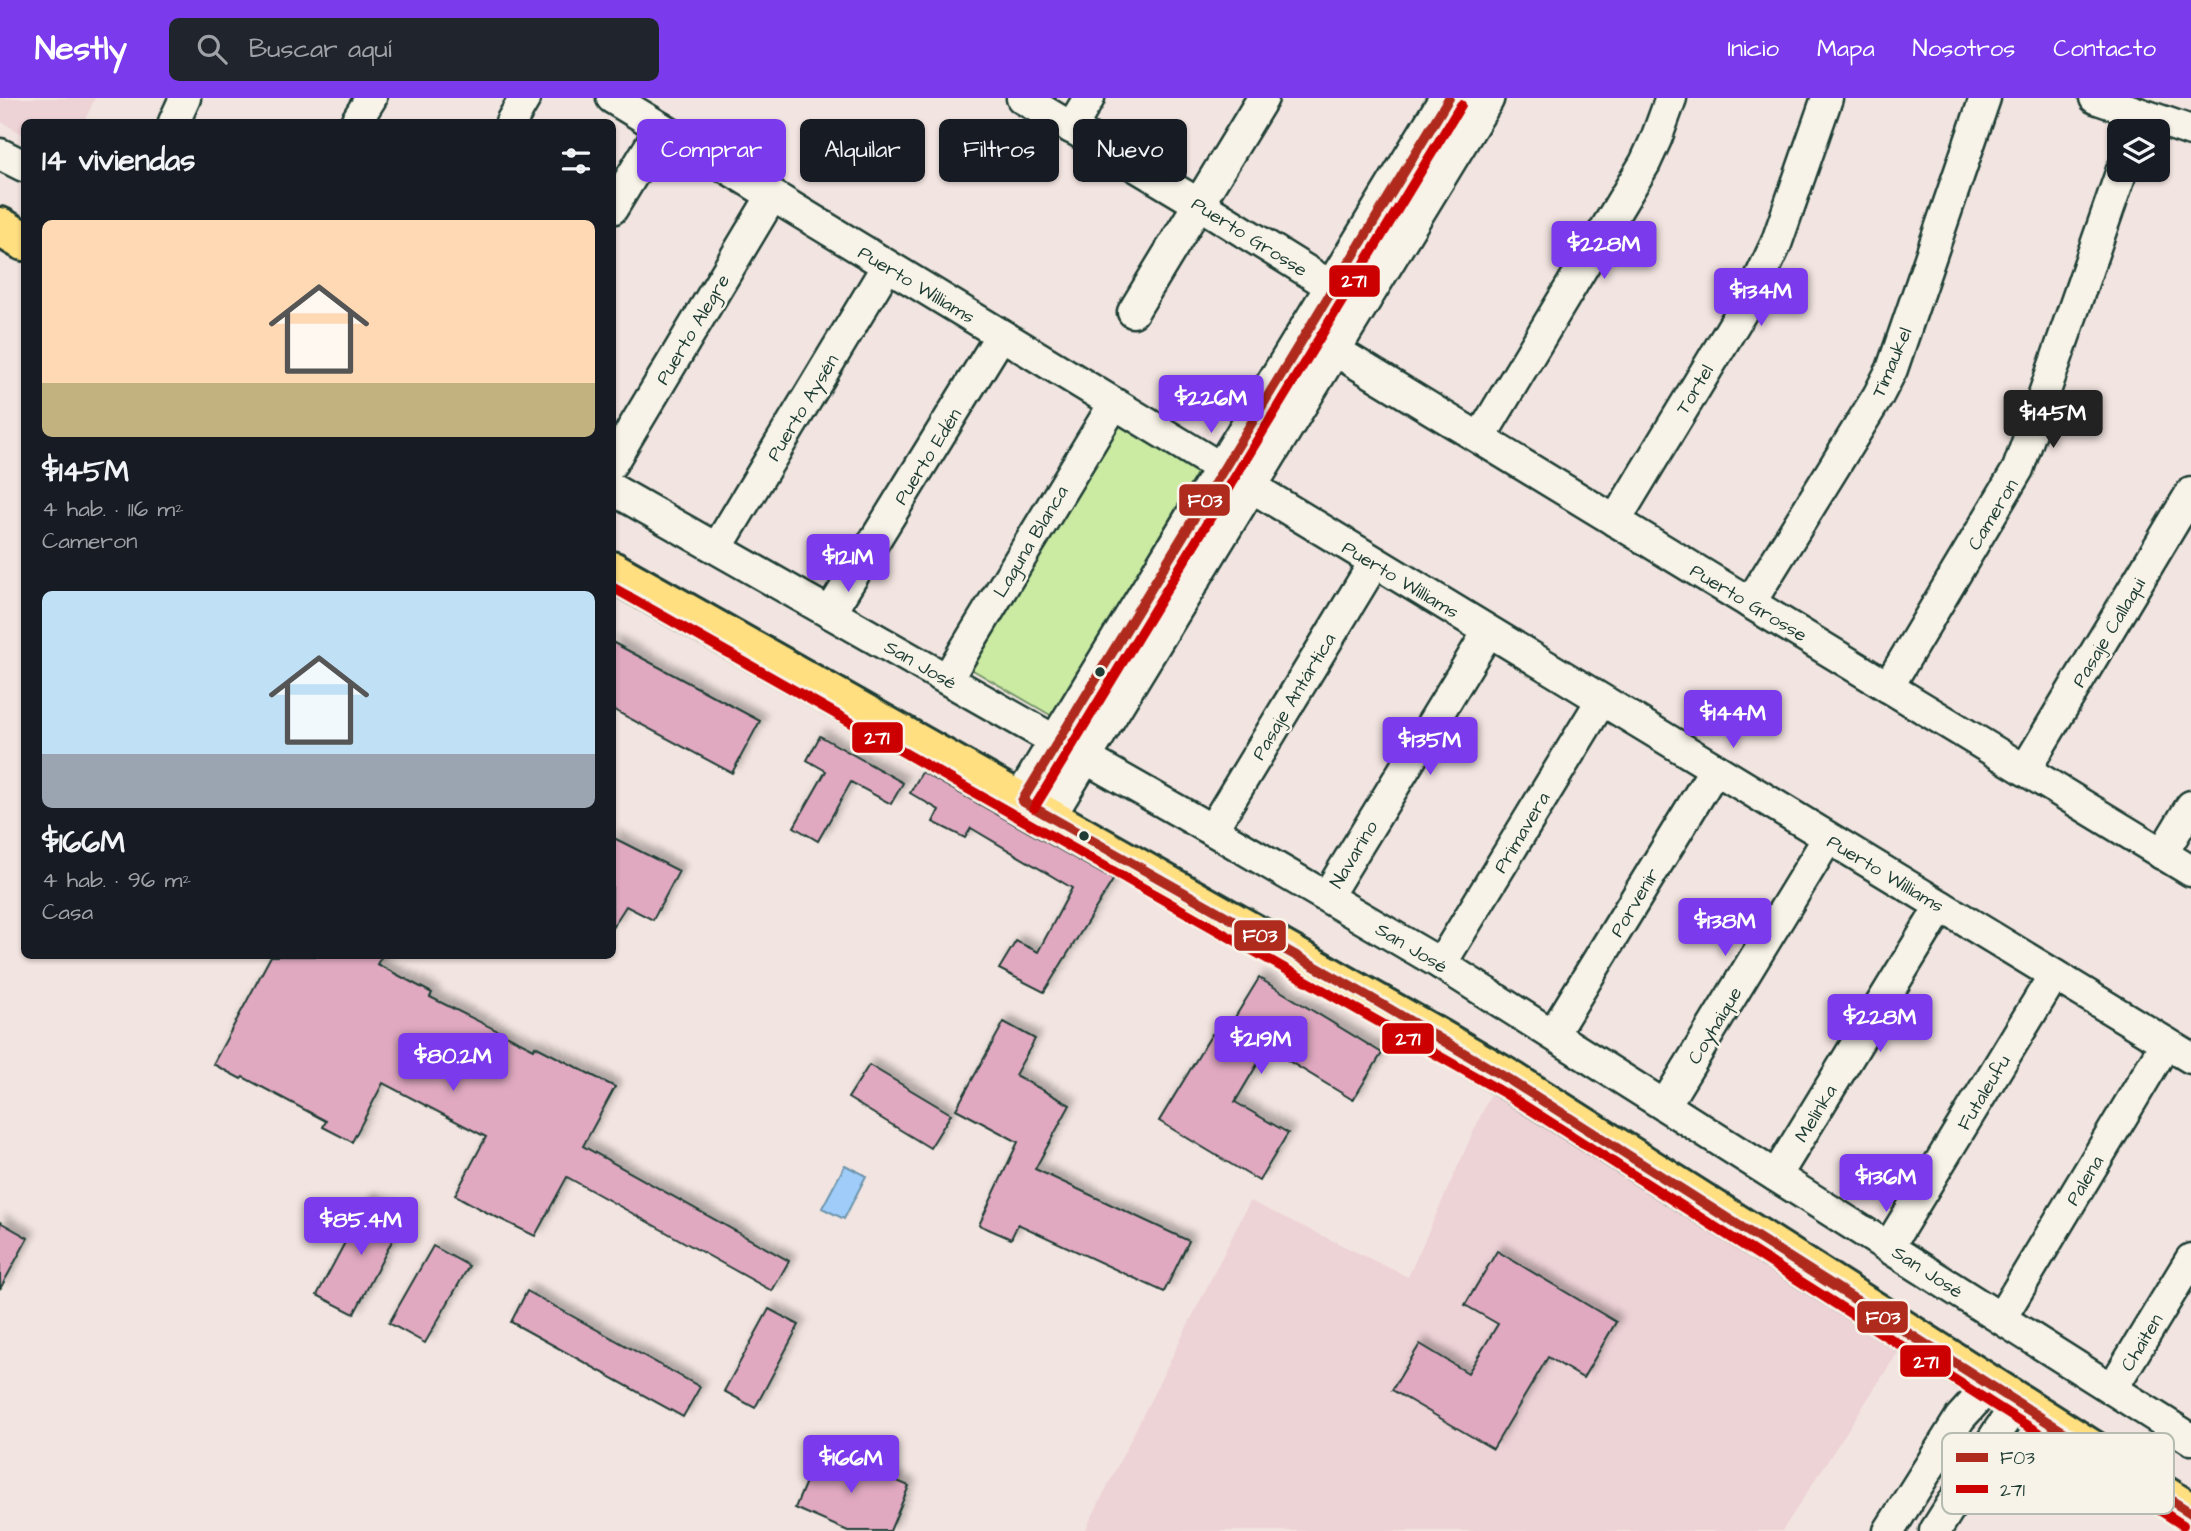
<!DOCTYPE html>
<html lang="es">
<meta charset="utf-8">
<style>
body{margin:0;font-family:"Architects Daughter",sans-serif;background:#20242c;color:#f1f3f6;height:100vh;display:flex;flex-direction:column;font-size:26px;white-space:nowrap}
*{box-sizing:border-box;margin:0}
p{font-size:23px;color:#9ea1a6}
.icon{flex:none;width:38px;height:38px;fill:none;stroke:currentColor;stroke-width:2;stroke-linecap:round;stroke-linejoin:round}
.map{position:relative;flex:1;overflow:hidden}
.sheet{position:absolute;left:21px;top:21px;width:595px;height:840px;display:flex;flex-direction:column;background:#171b24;border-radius:10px;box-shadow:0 2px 5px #0004}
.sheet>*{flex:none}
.top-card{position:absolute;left:637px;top:21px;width:665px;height:63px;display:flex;gap:14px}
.controls{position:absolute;left:2107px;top:21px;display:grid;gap:14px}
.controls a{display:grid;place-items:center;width:63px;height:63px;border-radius:10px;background:#171b24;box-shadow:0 2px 5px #0004;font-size:35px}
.price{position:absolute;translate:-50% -60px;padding:0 16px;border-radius:7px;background:#7c3aed;color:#fff;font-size:23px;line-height:46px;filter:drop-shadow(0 2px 4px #0008)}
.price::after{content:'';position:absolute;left:50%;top:42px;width:21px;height:16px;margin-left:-10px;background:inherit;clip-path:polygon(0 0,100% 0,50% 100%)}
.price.active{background:#222;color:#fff}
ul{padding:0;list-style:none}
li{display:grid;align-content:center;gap:14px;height:371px;padding:0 21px}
li span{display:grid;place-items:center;height:217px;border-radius:10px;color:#555}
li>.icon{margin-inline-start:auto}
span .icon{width:126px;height:126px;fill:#fffc;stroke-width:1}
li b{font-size:30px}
h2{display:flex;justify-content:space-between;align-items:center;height:84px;padding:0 21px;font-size:30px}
.pill{padding:0 24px;border-radius:10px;background:#171b24;box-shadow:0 2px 5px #0004;font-size:24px;line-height:63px}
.pill.active{background:#7c3aed;color:#fff}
header{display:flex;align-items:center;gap:42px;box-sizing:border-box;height:98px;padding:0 35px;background:#7c3aed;color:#fff}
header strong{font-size:33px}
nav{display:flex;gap:38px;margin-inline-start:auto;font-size:24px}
.search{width:490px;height:63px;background:#20242c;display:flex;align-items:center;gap:18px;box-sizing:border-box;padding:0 24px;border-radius:10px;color:#9ea1a6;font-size:26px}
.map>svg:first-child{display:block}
.built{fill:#edd2d6}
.green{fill:#cbeaa2;stroke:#75946b;stroke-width:2}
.water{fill:#9fccf9;stroke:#6c93aa;stroke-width:2}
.building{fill:#e0a9c0;stroke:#1f3d34;stroke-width:2;filter:url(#shadow)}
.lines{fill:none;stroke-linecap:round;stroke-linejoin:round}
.minor-casing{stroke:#1f3d34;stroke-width:35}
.tertiary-casing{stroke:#1f3d34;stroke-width:42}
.primary-casing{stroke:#1f3d34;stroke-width:44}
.minor{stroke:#f7f3e8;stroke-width:30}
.tertiary{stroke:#f7f3e8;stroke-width:37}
.primary{stroke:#ffdf80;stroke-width:38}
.bus-1-casing{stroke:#f7f3e8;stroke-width:16}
.bus-2-casing{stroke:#f7f3e8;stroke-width:16}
.bus-1{stroke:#af2b1e;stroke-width:10}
.bus-2{stroke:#c00;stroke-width:10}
.bus-dot{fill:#1f3d34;stroke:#f7f3e8;stroke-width:2.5}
.labels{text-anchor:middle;stroke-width:5;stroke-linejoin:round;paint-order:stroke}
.street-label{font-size:19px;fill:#1f3d34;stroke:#f7f3e8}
.key{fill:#f7f3e8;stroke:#b6bcb2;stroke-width:2}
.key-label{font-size:19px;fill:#1f3d34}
.line-badge{stroke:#f7f3e8;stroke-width:2.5}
.badge-label{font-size:19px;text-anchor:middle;font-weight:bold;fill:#fff}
</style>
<header>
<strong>Nestly</strong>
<div class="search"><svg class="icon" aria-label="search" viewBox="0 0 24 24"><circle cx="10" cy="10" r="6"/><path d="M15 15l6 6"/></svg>Buscar aquí</div>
<nav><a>Inicio</a><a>Mapa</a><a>Nosotros</a><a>Contacto</a></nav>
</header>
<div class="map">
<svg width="2191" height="1433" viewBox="0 0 2191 1433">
<defs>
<filter id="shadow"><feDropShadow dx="6" dy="-6" stdDeviation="3.5" flood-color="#0004"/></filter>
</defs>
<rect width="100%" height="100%" fill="#f2e4e0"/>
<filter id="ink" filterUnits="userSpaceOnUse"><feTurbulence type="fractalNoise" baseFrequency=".0143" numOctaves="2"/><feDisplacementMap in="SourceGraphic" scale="14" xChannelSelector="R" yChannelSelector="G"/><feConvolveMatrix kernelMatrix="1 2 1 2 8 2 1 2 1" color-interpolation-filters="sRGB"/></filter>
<g filter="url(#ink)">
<!-- built -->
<g class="built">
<path d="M0 0H95L84 24H24V37L0 23Z"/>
<path d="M1495 986 1902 1248 1782 1433H1085L1250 1103 1408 1179Z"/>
</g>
<!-- green -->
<path class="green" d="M1114 321 1199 372 1052 618 966 568Z"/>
<!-- water -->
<path class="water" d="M845 1067 866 1078 844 1121 822 1110Z"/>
<!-- building -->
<g class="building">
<path d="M612 544 760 623 732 675 612 611Z"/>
<path d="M820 638 903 685 891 706 851 684 818 743 794 729 826 673 807 662Z"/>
<path d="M922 674 1113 782 1044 894 999 871 1016 843 1038 854 1072 790 971 730 965 740 933 724 939 712 910 695Z"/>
<path d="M612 739 679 773 653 822 626 808 612 830Z"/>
<path d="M271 858H382L377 866 432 895 430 899 534 951 535 948 615 989 583 1048 789 1163 772 1193 567 1079 535 1138 484 1113 455 1097 486 1039 383 985 352 1044 323 1029 326 1023 243 979 241 981 213 966Z"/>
<path d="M1259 880 1382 955 1353 1002 1267 950 1235 1004 1288 1035 1259 1083 1159 1023 1212 936 1221 942Z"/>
<path d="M1004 924 1035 941 1015 977 1070 1007 1035 1071 1189 1143 1164 1194 1018 1126 1011 1141 979 1127 1018 1044 956 1011Z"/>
<path d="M869 967 951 1016 930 1050 848 1000Z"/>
<path d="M368 1101 404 1120 354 1216 317 1197Z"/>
<path d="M0 1124 28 1140 0 1191Z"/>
<path d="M433 1148 469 1168 425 1245 389 1225Z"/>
<path d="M1497 1153 1616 1224 1583 1280 1548 1259 1493 1351 1392 1292 1420 1246 1468 1275 1498 1226 1465 1207Z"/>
<path d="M527 1193 700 1289 683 1319 511 1224Z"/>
<path d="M769 1211 799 1227 755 1310 724 1293Z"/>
<path d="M820 1350 909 1388 890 1433H848L795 1410Z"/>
</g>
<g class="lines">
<!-- minor casing -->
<g class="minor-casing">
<g id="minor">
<path d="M612 0 2191 960"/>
<path d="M1022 0 1199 106 1334 190"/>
<path d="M2095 0 2191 33"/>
<path d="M174 24 185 0"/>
<path d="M356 24 371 0"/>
<path d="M511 24 525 0"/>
<path d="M1071 30 1089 0"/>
<path d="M0 56 24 68"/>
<path d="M612 111 661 30"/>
<path d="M1133 214 1263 0"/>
<path d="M1313 239 2191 773"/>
<path d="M1480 340 1645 65 1656 41 1671 0"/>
<path d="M612 365 772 98"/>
<path d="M612 391 1212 732 1441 866 2191 1341"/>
<path d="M1615 423 1753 195 1776 146 1827 0"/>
<path d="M717 450 887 168"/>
<path d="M1750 505 1878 298 1892 271 1985 0"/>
<path d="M830 515 1001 237"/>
<path d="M947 581 1114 306"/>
<path d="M1888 589 2018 371 2122 72"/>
<path d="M2025 672 2191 395"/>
<path d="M1212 732 1374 465"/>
<path d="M2162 756 2191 708"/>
<path d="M1327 798 1488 534"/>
<path d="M1441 866 1601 603"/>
<path d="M1553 936 1715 671"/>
<path d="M1665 1007 1828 740"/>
<path d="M1776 1078 1941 808"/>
<path d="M1889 1148 2054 877"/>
<path d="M2001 1220 2166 945"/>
<path d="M2112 1291 2191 1161"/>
<path d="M1889 1433 1960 1320 1990 1287"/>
<path d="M1935 1433 1997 1335 2018 1305"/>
</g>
</g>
<!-- tertiary casing -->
<g class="tertiary-casing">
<g id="tertiary">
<path d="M1022 703 1449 0"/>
<path d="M1047 717 1485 0"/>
</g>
</g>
<!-- primary casing -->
<g class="primary-casing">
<g id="primary">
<path d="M0 129 24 143"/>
<path d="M612 473 1436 939 1513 984 2191 1415"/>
</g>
</g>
<!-- minor -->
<use href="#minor" class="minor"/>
<!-- tertiary -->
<use href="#tertiary" class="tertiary"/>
<!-- primary -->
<use href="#primary" class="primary"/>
<!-- bus-1 casing -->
<g class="bus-1-casing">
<path id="bus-1" d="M1449 0 1022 703 1371 900 1513 984 2191 1415"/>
</g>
<!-- bus-2 casing -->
<g class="bus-2-casing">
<g id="bus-2">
<path d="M612 489 1506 996 2183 1427"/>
<path d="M1034 710 1461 7"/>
</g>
</g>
<!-- bus-1 -->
<use href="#bus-1" class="bus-1"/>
<!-- bus-2 -->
<use href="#bus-2" class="bus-2"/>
</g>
</g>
<!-- markers -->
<g class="bus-dot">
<circle cx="1100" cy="574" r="6"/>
<circle cx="1084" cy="738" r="6"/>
</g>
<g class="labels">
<!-- street labels -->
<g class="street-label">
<text transform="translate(1250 138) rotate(32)" y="7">Puerto Grosse</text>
<text transform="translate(917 186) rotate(31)" y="7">Puerto Williams</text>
<text transform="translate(692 231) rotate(-59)" y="7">Puerto Alegre</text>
<text transform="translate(1891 264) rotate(-67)" y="7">Timaukel</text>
<text transform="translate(1694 291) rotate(-59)" y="7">Tortel</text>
<text transform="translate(802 309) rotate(-59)" y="7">Puerto Aysén</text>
<text transform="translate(927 358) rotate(-58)" y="7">Puerto Edén</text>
<text transform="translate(1992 416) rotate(-59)" y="7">Cameron</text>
<text transform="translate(1030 443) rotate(-59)" y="7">Laguna Blanca</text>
<text transform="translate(1401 481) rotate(31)" y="7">Puerto Williams</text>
<text transform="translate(1749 504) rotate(31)" y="7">Puerto Grosse</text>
<text transform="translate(2108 534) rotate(-59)" y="7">Pasaje Callaqui</text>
<text transform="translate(921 566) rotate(30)" y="7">San José</text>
<text transform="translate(1293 598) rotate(-59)" y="7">Pasaje Antártica</text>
<text transform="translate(1521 734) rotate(-59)" y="7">Primavera</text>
<text transform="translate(1353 756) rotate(-59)" y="7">Navarino</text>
<text transform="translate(1886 775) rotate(31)" y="7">Puerto Williams</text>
<text transform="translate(1634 804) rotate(-59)" y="7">Porvenir</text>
<text transform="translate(1412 849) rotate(31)" y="7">San José</text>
<text transform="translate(1714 927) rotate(-59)" y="7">Coyhaique</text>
<text transform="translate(1983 994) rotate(-59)" y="7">Futaleufu</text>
<text transform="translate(1815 1015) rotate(-59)" y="7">Melinka</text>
<text transform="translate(2084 1082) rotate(-59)" y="7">Palena</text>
<text transform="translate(1928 1173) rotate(33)" y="7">San José</text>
<text transform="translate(2141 1244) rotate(-59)" y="7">Chaiten</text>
</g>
</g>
<!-- legend -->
<rect x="1942" y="1335" width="232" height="81" rx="10" class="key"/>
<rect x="1956" y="1355" width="32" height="9" fill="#af2b1e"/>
<rect x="1956" y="1387" width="32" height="8" fill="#c00"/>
<g class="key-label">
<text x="2000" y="1366">F03</text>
<text x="2000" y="1398">271</text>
</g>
<g class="line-badge">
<rect x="1328" y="166" width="53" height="34" rx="7" fill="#c00"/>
<rect x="1178" y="385" width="53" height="34" rx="7" fill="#af2b1e"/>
<rect x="851" y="623" width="53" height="33" rx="7" fill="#c00"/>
<rect x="1233" y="821" width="54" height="33" rx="7" fill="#af2b1e"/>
<rect x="1381" y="924" width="54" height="33" rx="7" fill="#c00"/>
<rect x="1856" y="1202" width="53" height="34" rx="7" fill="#af2b1e"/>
<rect x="1899" y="1246" width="53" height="34" rx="7" fill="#c00"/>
</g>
<g class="badge-label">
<text x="1354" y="189">271</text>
<text x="1205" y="409">F03</text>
<text x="877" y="646">271</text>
<text x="1260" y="844">F03</text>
<text x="1408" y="947">271</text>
<text x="1883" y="1226">F03</text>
<text x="1926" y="1270">271</text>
</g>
</svg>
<div class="controls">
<a><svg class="icon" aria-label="layers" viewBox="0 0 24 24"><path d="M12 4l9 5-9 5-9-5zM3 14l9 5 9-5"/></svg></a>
</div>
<b class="price" style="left:1604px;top:183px">$228M</b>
<b class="price" style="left:1761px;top:230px">$134M</b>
<b class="price" style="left:1211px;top:337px">$226M</b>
<b class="price active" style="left:2053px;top:352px">$145M</b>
<b class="price" style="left:848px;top:496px">$121M</b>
<b class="price" style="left:1733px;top:652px">$144M</b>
<b class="price" style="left:1430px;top:679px">$135M</b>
<b class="price" style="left:1725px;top:860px">$138M</b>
<b class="price" style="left:1880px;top:956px">$228M</b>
<b class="price" style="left:1261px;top:978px">$219M</b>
<b class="price" style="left:453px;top:995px">$80.2M</b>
<b class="price" style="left:1886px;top:1116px">$136M</b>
<b class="price" style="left:361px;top:1159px">$85.4M</b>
<b class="price" style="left:851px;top:1397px">$166M</b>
<div class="top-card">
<a class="pill active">Comprar</a>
<a class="pill">Alquilar</a>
<a class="pill">Filtros</a>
<a class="pill">Nuevo</a>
</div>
<section class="sheet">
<h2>14 viviendas<svg class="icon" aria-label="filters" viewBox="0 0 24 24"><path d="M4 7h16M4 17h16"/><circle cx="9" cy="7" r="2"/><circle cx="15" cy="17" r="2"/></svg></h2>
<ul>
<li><span style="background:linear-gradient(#ffd9b3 75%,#c2b280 0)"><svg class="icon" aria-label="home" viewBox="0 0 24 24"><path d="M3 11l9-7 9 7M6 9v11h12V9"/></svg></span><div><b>$145M</b><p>4 hab. · 116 m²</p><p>Cameron</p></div></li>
<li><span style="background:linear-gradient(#bfe0f5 75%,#9aa5b1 0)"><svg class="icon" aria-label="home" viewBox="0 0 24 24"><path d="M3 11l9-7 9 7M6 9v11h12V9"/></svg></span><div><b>$166M</b><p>4 hab. · 96 m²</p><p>Casa</p></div></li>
</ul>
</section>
</div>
